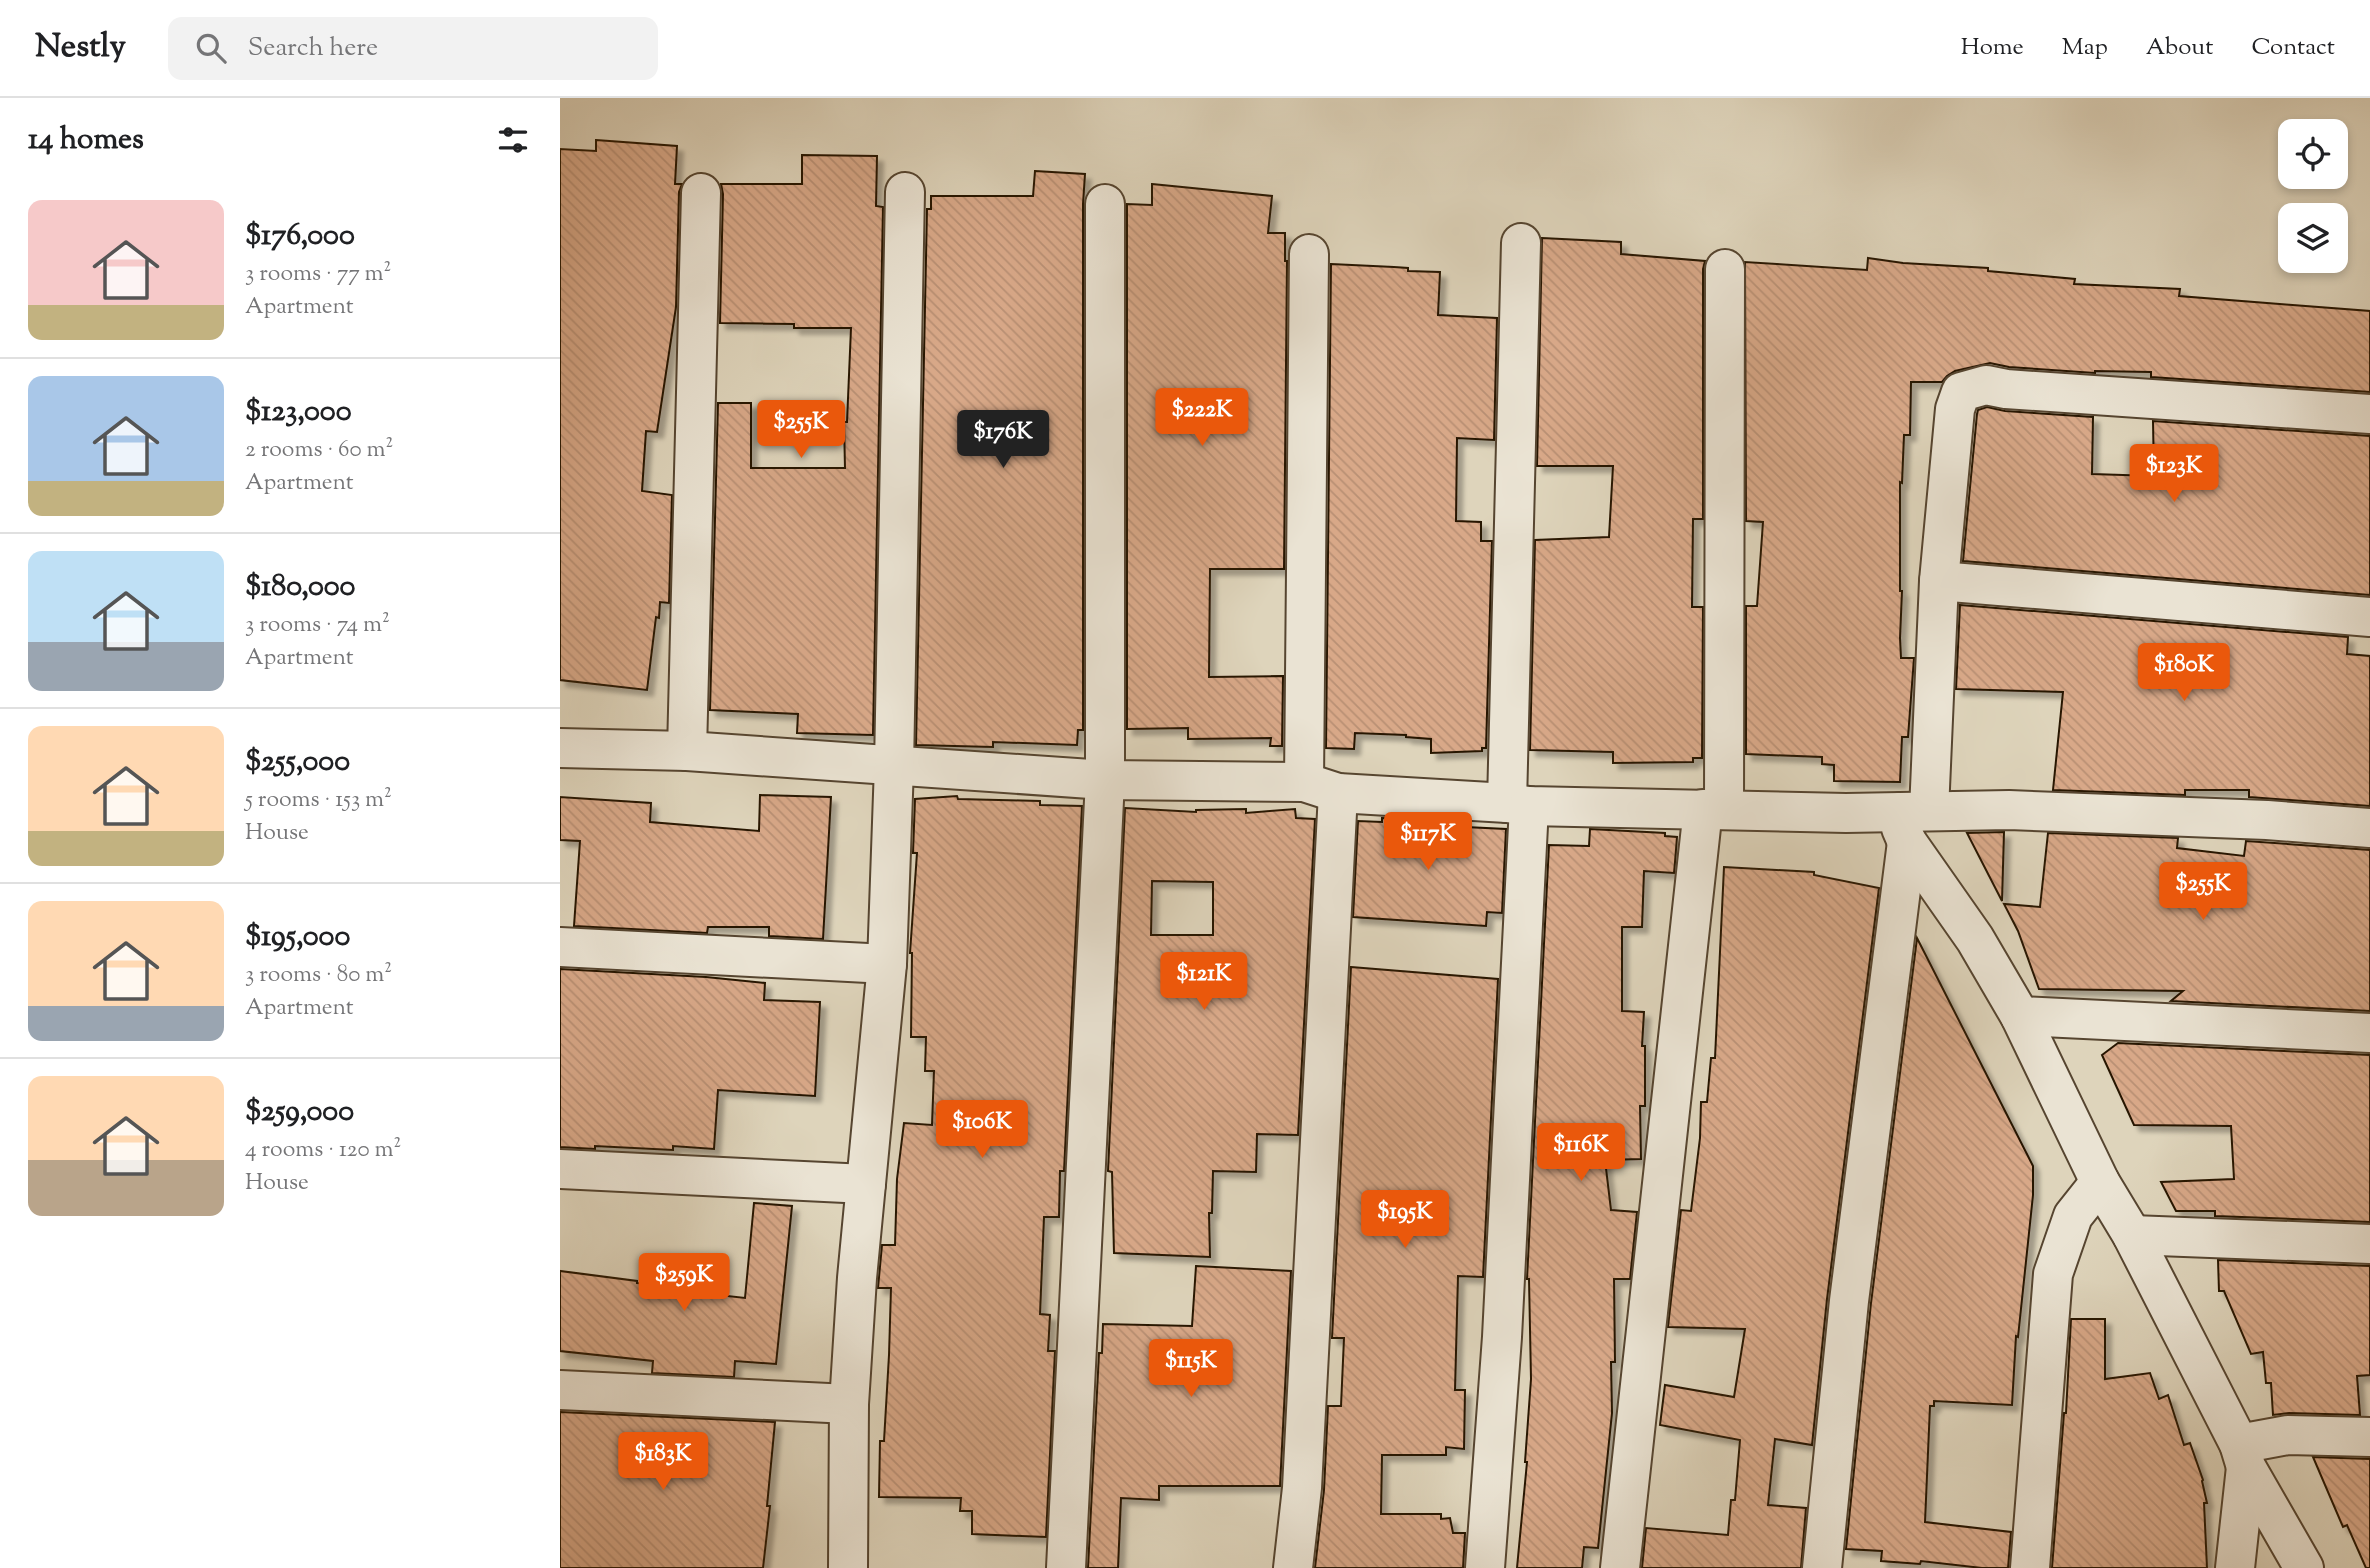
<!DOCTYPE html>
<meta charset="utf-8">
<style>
body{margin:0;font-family:"Sorts Mill Goudy",serif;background:#f2f2f2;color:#202124;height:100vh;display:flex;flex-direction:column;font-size:26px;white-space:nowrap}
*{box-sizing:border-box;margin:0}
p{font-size:23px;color:#757577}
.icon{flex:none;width:38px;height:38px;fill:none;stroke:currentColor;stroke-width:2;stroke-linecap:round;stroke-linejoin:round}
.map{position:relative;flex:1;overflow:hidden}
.details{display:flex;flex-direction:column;background:#fff;width:560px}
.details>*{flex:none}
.buttons{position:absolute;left:1718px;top:21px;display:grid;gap:14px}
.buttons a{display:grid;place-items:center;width:70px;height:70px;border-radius:14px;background:#fff;box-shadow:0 4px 10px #0003;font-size:35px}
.price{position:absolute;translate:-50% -60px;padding:0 16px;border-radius:7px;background:#ea580c;color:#fff;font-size:23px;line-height:46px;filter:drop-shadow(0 2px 4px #0008)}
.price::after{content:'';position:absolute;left:50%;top:42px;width:21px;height:16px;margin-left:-10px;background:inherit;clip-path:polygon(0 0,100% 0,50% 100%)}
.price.on{background:#222;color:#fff}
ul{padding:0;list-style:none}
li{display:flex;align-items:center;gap:21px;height:175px;padding:0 28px}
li+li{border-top:2px solid #e0e0e0}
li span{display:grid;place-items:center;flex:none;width:196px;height:140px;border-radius:14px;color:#555}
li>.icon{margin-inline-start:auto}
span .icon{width:84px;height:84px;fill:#fffc;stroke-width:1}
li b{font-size:30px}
h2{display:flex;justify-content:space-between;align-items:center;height:84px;padding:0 28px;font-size:30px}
header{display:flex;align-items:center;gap:42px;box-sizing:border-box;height:98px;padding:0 35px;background:#fff;border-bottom:2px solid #e0e0e0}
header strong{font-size:33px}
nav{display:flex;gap:38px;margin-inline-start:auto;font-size:24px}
.search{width:490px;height:63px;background:#f2f2f2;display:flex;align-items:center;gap:18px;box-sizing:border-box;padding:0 24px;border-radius:14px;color:#757577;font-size:26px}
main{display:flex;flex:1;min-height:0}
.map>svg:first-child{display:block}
.building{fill:url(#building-back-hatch);stroke:#281502;stroke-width:2;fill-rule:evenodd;filter:url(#shadow)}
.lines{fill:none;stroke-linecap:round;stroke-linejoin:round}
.street-casing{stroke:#564530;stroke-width:42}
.street{stroke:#eae3d3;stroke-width:38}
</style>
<header>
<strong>Nestly</strong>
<div class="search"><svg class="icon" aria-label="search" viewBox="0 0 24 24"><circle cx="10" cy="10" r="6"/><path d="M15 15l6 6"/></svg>Search here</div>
<nav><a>Home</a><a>Map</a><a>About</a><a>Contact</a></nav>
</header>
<main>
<section class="details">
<h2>14 homes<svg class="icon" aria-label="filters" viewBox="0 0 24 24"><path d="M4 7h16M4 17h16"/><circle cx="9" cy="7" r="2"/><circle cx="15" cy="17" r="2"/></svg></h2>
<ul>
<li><span style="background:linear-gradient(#f6c9c9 75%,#c2b280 0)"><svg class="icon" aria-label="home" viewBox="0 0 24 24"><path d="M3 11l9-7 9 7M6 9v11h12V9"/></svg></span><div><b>$176,000</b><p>3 rooms · 77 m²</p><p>Apartment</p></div></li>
<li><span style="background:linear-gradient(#a9c7e8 75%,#c2b280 0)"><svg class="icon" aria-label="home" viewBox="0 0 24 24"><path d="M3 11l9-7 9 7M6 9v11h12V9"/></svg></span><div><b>$123,000</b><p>2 rooms · 60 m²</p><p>Apartment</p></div></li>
<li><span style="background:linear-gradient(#bfe0f5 65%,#9aa5b1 0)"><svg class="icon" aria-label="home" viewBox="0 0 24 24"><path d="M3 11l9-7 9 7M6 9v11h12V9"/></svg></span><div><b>$180,000</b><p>3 rooms · 74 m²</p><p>Apartment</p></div></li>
<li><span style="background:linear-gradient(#ffd9b3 75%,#c2b280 0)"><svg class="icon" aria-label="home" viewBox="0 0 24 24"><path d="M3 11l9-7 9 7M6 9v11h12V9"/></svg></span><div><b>$255,000</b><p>5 rooms · 153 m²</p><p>House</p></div></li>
<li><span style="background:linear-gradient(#ffd9b3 75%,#9aa5b1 0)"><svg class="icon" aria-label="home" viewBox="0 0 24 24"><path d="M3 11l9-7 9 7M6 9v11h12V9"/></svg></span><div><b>$195,000</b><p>3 rooms · 80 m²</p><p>Apartment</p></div></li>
<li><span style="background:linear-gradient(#ffd9b3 60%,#b9a48a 0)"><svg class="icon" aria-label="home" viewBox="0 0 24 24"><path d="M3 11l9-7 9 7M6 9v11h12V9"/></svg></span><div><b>$259,000</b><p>4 rooms · 120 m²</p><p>House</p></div></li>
</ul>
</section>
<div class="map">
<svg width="1810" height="1470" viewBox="0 0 1810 1470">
<defs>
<pattern id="building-back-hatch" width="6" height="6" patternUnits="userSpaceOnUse" patternTransform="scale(1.75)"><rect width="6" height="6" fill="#d8a888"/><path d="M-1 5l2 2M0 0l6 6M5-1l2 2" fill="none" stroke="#b99074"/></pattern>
<filter id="shadow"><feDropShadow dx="6" dy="6" stdDeviation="2" flood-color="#0004"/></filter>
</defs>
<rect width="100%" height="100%" fill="#ded4bb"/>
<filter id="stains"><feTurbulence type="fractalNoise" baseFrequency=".00286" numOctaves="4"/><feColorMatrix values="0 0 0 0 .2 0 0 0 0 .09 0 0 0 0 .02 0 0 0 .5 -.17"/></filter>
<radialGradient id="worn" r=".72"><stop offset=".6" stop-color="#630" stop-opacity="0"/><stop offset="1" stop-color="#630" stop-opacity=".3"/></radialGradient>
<!-- building -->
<g class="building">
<path d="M36 42 117 48 115 86H122L119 94 116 209 97 334 86 333 82 393 112 397 109 505 100 504 99 520 96 519 87 592 0 582V51L36 53Z"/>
<path d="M242 57 317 58 316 108 323 109 313 637 237 635 238 616 150 612 158 305H191V370H285L284 324H287L291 230H234V226L160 225 163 96 161 86H242Z"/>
<path d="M475 73 525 76 523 106V632H518L517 647 433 644V649L356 647 367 111H371V98H473Z"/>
<path d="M592 86 712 98 708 135H725V163H727L724 471H650L649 579 723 578 722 648H710L711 640 628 641V630L567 631V106L592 107Z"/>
<path d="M982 140 1061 144V156L1145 163 1143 171V421H1133L1132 509H1143L1142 660H1133V664L1053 665V654L970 652 975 442 1049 439 1053 368H977Z"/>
<path d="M1308 160 1343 165 1428 170V173L1515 181 1514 186 1620 191 1619 198 1810 213V294L1591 279V274L1535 273V275L1449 269 1430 265 1395 273 1387 278 1382 284H1351L1350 337H1344L1342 385 1340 384V493H1342L1340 540 1341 560H1354L1348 639H1342L1340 684 1274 683V667L1262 666V659L1186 656V508H1197L1203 424 1186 423 1185 164 1307 172Z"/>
<path d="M771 166 834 169 848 170V173L880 174 878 217 937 220 934 342 897 340 896 423 921 424V443H932L926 650H922V653L871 655V641L846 639V637L795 635 794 651 766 650Z"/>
<path d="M1427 309 1445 313 1533 319 1532 376 1594 378 1593 323 1810 338V497L1403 463 1417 316 1418 312Z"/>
<path d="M1400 507 1788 539 1787 556 1810 558V708L1689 699V692H1625V697L1493 692 1503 594 1396 591Z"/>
<path d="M200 697 271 699 263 841 209 838V829H148L147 835 14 828 20 743 0 742V699L91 705 90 724 199 733Z"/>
<path d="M397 698 398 701 480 703V707L522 708 504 1073H500L499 1119H484L480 1216 490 1217 488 1253H495L486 1439 412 1436V1413H400L401 1400 319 1399 320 1343H324L329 1257 331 1190H318L322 1147H335L337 1081 344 1025 372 1027 374 973H365L366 939H351L352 855H350L357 755H353L355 701Z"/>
<path d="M565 710 636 714V712L686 711V715L735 711 736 720 755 721 738 1037 697 1036 696 1074 653 1073 652 1115H649L650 1159 554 1155 552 1074 548 1073ZM592 783 653 784V837H591Z"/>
<path d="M822 720 864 722V727L946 731 942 815 927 814 926 828 793 819 798 723 822 724Z"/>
<path d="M1030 731 1105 735V738L1117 739 1115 764 1114 775 1084 773 1082 829H1062V913L1084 914 1082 948H1085V1008H1080L1081 1061 1045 1062 1051 1112 1077 1114 1070 1181H1054L1055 1264H1051L1052 1315 1038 1450 1024 1449 1022 1470H957L967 1364H965L971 1281 969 1181H967L989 747 1029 748Z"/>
<path d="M1444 734 1442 803 1407 735Z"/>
<path d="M1488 735 1618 740 1617 750 1684 758 1686 743 1810 752V913L1611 903 1623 893 1479 891 1458 833 1444 806 1480 809Z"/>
<path d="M1164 769 1254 774V777L1319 790 1267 1201 1252 1347 1215 1341 1208 1407 1246 1410 1241 1470H1082L1086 1430 1168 1437 1171 1402H1175L1180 1342 1100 1327 1105 1287 1174 1299 1185 1231 1108 1229 1121 1112 1131 1113 1140 1040 1141 1004H1147L1151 960H1155Z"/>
<path d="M1357 840 1473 1068V1097L1458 1239 1456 1238 1452 1307 1374 1303V1308H1370L1365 1424 1451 1434 1448 1470H1422L1361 1463 1360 1466 1321 1463 1322 1453 1286 1451 1311 1205Z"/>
<path d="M791 869 938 881 923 1179 898 1178 895 1292H905L904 1351 886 1349V1357H822L821 1416H881V1421L890 1420 893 1435H905L903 1470H755L764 1392 768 1308H781L784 1240H772Z"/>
<path d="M0 871 146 879 205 885 204 902 260 904 255 998 158 992 154 1051 113 1048V1052L35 1048V1051L0 1049Z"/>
<path d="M1558 945 1810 957V1124L1655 1118V1113H1616L1601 1084 1674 1081 1671 1028 1574 1027 1542 957Z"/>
<path d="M194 1105 232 1108 216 1266 175 1263 174 1279 92 1275 93 1263 0 1253V1173L77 1183V1185L96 1186V1190L185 1200Z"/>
<path d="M1658 1162 1810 1168V1277L1797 1278 1800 1317 1729 1315 1713 1317 1711 1285H1706L1703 1254 1691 1256 1664 1193H1659Z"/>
<path d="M636 1168 731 1173 720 1388H599V1402L561 1400 558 1470H528L539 1255H542L543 1226 632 1228Z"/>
<path d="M1511 1221H1545V1281L1590 1275 1599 1301 1608 1297 1624 1347 1630 1345 1643 1382 1642 1383 1647 1405H1644L1647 1470H1492L1504 1315H1506Z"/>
<path d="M0 1314 215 1324 207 1408H210L203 1470H0Z"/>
<path d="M1753 1359 1810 1361V1470H1806L1787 1427 1783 1429Z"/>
</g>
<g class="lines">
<!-- street casing -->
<g class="street-casing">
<g id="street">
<path d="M1379 483 1810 519"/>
<path d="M0 650 127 653 545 682 744 684 778 695 947 705 969 708 1286 715 1449 712 1707 722 1810 730"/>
<path d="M127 653 141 95"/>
<path d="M744 684 749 156"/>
<path d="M947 705 961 145"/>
<path d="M1164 711 1165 171"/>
<path d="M1369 713 1379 483 1395 311 1401 294 1426 287 1446 291 1810 316"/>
<path d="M1341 714V730L1347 744 1415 841 1460 918 1540 1084 1572 1137 1679 1346 1686 1369 1744 1470"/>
<path d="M0 849 327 866"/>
<path d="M1460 918 1810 935"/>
<path d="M0 1071 306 1086"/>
<path d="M1572 1137 1810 1146"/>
<path d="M0 1292 289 1306"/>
<path d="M1679 1346 1728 1337 1810 1339"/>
<path d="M288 1470 289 1306 297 1180 327 866 334 668 345 94"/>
<path d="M506 1470 545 682V106"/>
<path d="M733 1470 742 1390 778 695"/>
<path d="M925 1470 942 1239 969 708"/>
<path d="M1060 1470 1143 711"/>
<path d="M1262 1470 1289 1203 1347 744"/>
<path d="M1470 1470 1493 1176 1513 1118 1540 1084"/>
<path d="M1675 1470 1686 1369"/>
</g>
</g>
<!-- street -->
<use href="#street" class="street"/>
</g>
<rect width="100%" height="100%" filter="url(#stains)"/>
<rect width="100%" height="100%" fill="url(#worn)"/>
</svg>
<div class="buttons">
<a><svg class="icon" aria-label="locate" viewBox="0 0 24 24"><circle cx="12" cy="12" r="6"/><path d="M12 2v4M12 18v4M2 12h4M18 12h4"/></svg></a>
<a><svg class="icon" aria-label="layers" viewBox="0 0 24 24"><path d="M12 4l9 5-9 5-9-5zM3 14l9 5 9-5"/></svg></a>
</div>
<b class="price" style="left:642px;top:350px">$222K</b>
<b class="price" style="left:241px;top:362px">$255K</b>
<b class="price on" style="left:443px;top:372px">$176K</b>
<b class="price" style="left:1614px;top:406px">$123K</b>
<b class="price" style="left:1624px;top:605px">$180K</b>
<b class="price" style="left:868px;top:774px">$117K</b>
<b class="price" style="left:1643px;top:824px">$255K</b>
<b class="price" style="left:644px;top:914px">$121K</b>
<b class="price" style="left:422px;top:1062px">$106K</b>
<b class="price" style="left:1021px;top:1085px">$116K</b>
<b class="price" style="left:845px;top:1152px">$195K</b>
<b class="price" style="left:124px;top:1215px">$259K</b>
<b class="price" style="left:631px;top:1301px">$115K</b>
<b class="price" style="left:103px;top:1394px">$183K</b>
</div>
</main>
